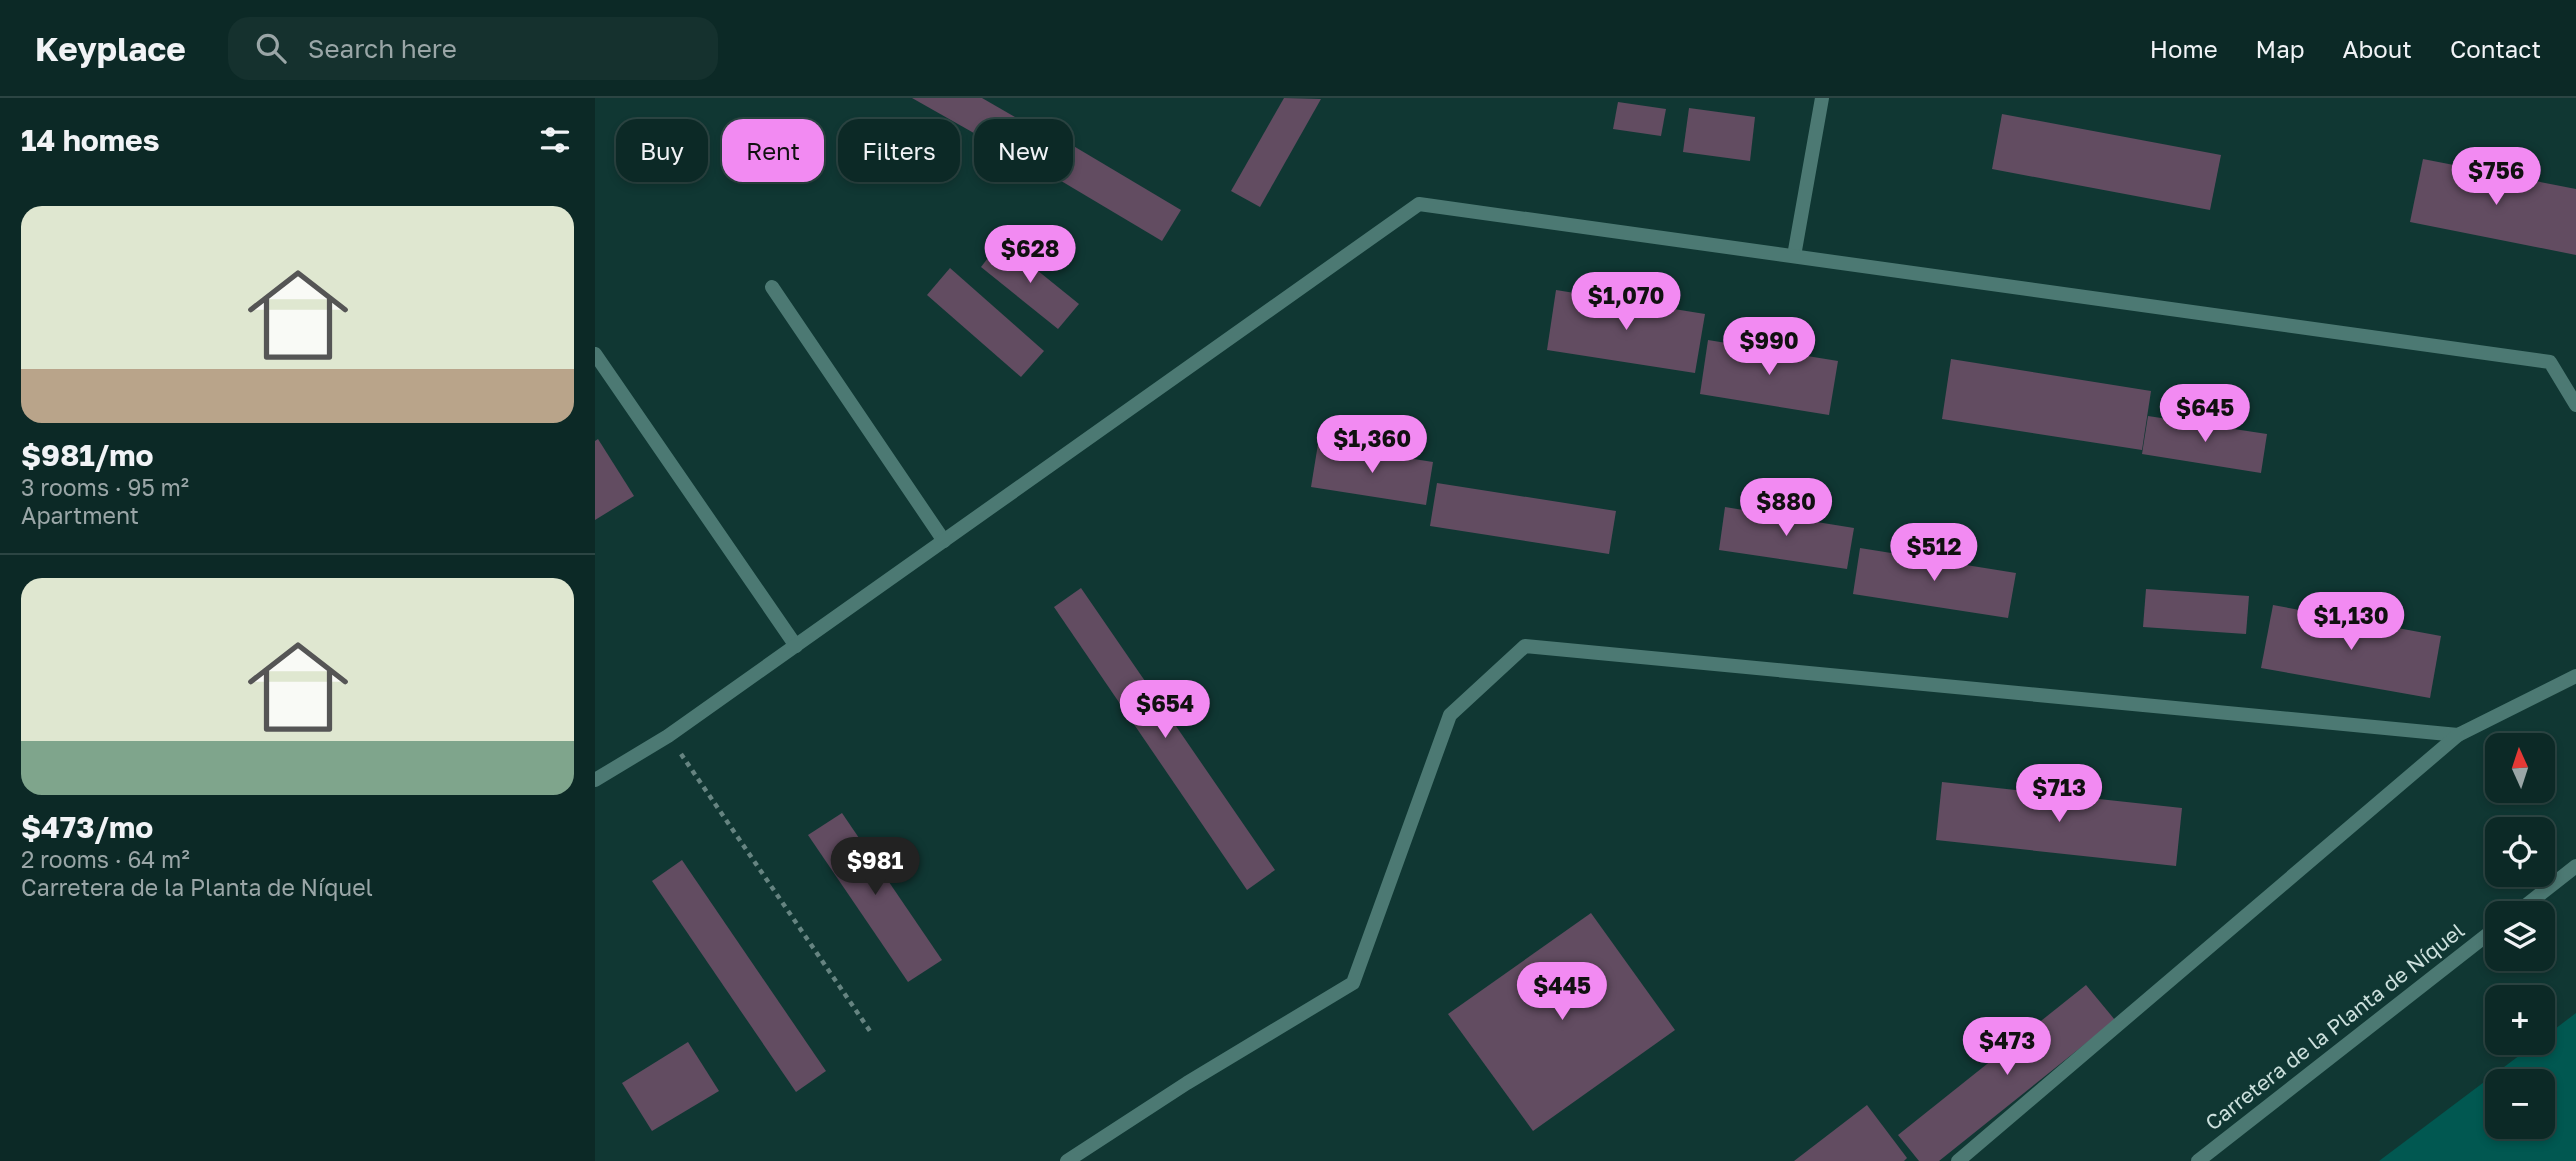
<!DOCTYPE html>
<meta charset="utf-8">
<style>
body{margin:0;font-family:"Golos Text",sans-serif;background:#15312e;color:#f1f3f6;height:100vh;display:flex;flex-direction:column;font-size:26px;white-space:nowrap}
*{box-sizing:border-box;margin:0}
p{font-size:23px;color:#9aa6a7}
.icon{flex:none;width:38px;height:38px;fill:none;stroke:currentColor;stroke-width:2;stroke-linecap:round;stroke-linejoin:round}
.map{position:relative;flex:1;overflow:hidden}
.drawer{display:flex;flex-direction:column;background:#0c2926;width:595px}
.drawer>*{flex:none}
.top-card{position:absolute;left:21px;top:21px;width:665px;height:63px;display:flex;gap:14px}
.needle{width:46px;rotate:357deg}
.buttons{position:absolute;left:1890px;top:635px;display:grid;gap:14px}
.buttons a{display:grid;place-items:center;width:70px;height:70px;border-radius:14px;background:#0c2926;box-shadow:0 4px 10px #0003,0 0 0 2px #2c4543;font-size:35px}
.price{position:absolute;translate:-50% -60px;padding:0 16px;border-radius:24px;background:#f28af2;color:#111;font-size:23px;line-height:46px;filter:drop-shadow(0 2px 4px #0008)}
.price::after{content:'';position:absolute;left:50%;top:42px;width:21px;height:16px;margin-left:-10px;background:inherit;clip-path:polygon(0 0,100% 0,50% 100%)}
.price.on{background:#222;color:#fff}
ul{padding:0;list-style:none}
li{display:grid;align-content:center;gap:14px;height:371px;padding:0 21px}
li+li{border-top:2px solid #2c4543}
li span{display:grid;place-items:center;height:217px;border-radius:21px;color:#555}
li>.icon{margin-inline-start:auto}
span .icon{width:126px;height:126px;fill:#fffc;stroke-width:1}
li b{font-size:30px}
h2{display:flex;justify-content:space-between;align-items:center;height:84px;padding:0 21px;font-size:30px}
.pill{padding:0 24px;border-radius:21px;background:#0c2926;box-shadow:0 4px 10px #0003,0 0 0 2px #2c4543;font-size:24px;line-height:63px}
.pill.on{background:#f28af2;color:#111}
header{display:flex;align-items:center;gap:42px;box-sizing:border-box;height:98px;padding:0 35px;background:#0c2926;border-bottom:2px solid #2c4543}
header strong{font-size:33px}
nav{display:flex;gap:38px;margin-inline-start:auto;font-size:24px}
.search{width:490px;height:63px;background:#15312e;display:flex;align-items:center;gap:18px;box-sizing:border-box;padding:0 24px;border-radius:21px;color:#9aa6a7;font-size:26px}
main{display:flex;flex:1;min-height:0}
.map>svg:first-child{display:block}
.green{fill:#015851;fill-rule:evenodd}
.building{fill:#624c61}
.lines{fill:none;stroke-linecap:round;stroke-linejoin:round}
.path{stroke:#668481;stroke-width:4.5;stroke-dasharray:5 5;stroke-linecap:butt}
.service{stroke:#4c7973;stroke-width:14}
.minor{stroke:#4c7973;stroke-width:14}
.tertiary{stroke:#4c7973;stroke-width:14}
.labels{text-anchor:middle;stroke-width:5;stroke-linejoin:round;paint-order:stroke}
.street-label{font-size:21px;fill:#cce0dd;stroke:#103733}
</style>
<header>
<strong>Keyplace</strong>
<div class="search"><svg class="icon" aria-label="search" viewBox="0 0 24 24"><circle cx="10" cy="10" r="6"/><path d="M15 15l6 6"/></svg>Search here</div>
<nav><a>Home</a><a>Map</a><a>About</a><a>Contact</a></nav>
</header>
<main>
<section class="drawer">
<h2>14 homes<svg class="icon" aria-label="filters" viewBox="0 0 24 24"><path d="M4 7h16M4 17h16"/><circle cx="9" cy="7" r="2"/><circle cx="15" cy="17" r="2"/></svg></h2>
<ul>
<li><span style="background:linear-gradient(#dfe7d0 75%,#b9a48a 0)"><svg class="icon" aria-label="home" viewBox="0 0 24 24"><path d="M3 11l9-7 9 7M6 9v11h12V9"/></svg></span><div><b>$981/mo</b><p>3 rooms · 95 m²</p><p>Apartment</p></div></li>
<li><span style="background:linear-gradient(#dfe7d0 75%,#7fa58c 0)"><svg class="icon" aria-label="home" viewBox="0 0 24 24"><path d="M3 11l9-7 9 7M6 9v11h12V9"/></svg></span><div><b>$473/mo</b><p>2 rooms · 64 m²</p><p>Carretera de la Planta de Níquel</p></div></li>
</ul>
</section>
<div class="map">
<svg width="1981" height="1063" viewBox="0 0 1981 1063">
<rect width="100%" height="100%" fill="#103733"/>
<!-- green -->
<path class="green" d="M1981 915V1063H1784L1941 945H1948V940ZM1902 984H1948V1029H1902Z"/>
<!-- building -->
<g class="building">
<path d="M317 0H387L439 30 423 60Z"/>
<path d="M689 0 726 1 665 109 636 93Z"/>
<path d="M1023 4 1071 11 1066 38 1018 31Z"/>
<path d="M1094 10 1160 19 1155 63 1088 54Z"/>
<path d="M1407 16 1626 57 1615 112 1397 71Z"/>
<path d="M460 37 586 112 567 143 441 68Z"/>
<path d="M1828 61 1981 91V157L1815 124Z"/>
<path d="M406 143 484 206 463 231 386 169Z"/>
<path d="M355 170 449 253 426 279 332 197Z"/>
<path d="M961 192 1110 216 1100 275 952 252Z"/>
<path d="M1113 242 1243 263 1234 317 1105 296Z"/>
<path d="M1356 261 1556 293 1547 352 1347 321Z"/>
<path d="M1553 318 1672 336 1666 375 1547 356Z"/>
<path d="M3 341 39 398 0 422V343Z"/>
<path d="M723 346 838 364 831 407 716 389Z"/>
<path d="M842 385 1021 413 1014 456 835 428Z"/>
<path d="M1130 409 1259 430 1252 471 1124 452Z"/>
<path d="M1265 450 1421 475 1413 520 1258 496Z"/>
<path d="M486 490 680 772 652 792 459 509Z"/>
<path d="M1551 491 1654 498 1651 536 1548 529Z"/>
<path d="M1678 507 1846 538 1835 600 1666 570Z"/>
<path d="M1347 684 1587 710 1581 768 1341 742Z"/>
<path d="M247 715 347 862 313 884 213 737Z"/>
<path d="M87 762 231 973 201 994 57 783Z"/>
<path d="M996 815 1080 932 938 1033 853 916Z"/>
<path d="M1491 887 1520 922 1344 1063H1324L1303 1037Z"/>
<path d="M93 944 124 993 57 1033 27 985Z"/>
<path d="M1272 1007 1312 1060 1309 1063H1199Z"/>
</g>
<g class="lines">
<!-- path -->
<path class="path" d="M86 656 277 936"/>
<!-- service -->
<g class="service">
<path d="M177 189 349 443"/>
<path d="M0 256 201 548"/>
</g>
<!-- minor -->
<g class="minor">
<path d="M1199 158 1227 0"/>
<path d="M0 682 73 638 824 106 1955 264 1981 307"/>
<path d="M472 1063 592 985 758 885 855 617 930 548 1863 637 1981 578"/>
<path d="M1363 1063 1863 637"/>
</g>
<!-- tertiary -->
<g class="tertiary">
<path d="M1920 816 1981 768"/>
<path d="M1603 1063 1902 829"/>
</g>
</g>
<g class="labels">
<!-- street labels -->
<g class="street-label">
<text transform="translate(1740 929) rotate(-38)" y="7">Carretera de la Planta de Níquel</text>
</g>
</g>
</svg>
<div class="buttons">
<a><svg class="needle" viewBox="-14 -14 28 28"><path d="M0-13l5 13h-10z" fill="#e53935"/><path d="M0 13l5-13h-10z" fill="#9aa6a7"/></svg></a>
<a><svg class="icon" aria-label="locate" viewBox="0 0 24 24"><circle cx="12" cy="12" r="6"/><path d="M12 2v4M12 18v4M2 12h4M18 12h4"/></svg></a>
<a><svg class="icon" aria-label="layers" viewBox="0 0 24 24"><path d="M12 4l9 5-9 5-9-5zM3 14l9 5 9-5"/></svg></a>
<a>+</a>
<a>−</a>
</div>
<b class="price" style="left:1901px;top:109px">$756</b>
<b class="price" style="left:435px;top:187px">$628</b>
<b class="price" style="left:1031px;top:234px">$1,070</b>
<b class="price" style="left:1174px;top:279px">$990</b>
<b class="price" style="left:1610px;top:346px">$645</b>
<b class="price" style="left:777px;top:377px">$1,360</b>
<b class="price" style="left:1191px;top:440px">$880</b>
<b class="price" style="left:1339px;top:485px">$512</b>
<b class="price" style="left:1756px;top:554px">$1,130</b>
<b class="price" style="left:570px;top:642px">$654</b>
<b class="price" style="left:1464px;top:726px">$713</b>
<b class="price on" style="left:280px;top:799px">$981</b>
<b class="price" style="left:967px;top:924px">$445</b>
<b class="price" style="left:1412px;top:979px">$473</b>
<div class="top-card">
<a class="pill">Buy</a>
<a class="pill on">Rent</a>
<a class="pill">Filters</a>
<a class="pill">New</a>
</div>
</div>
</main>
